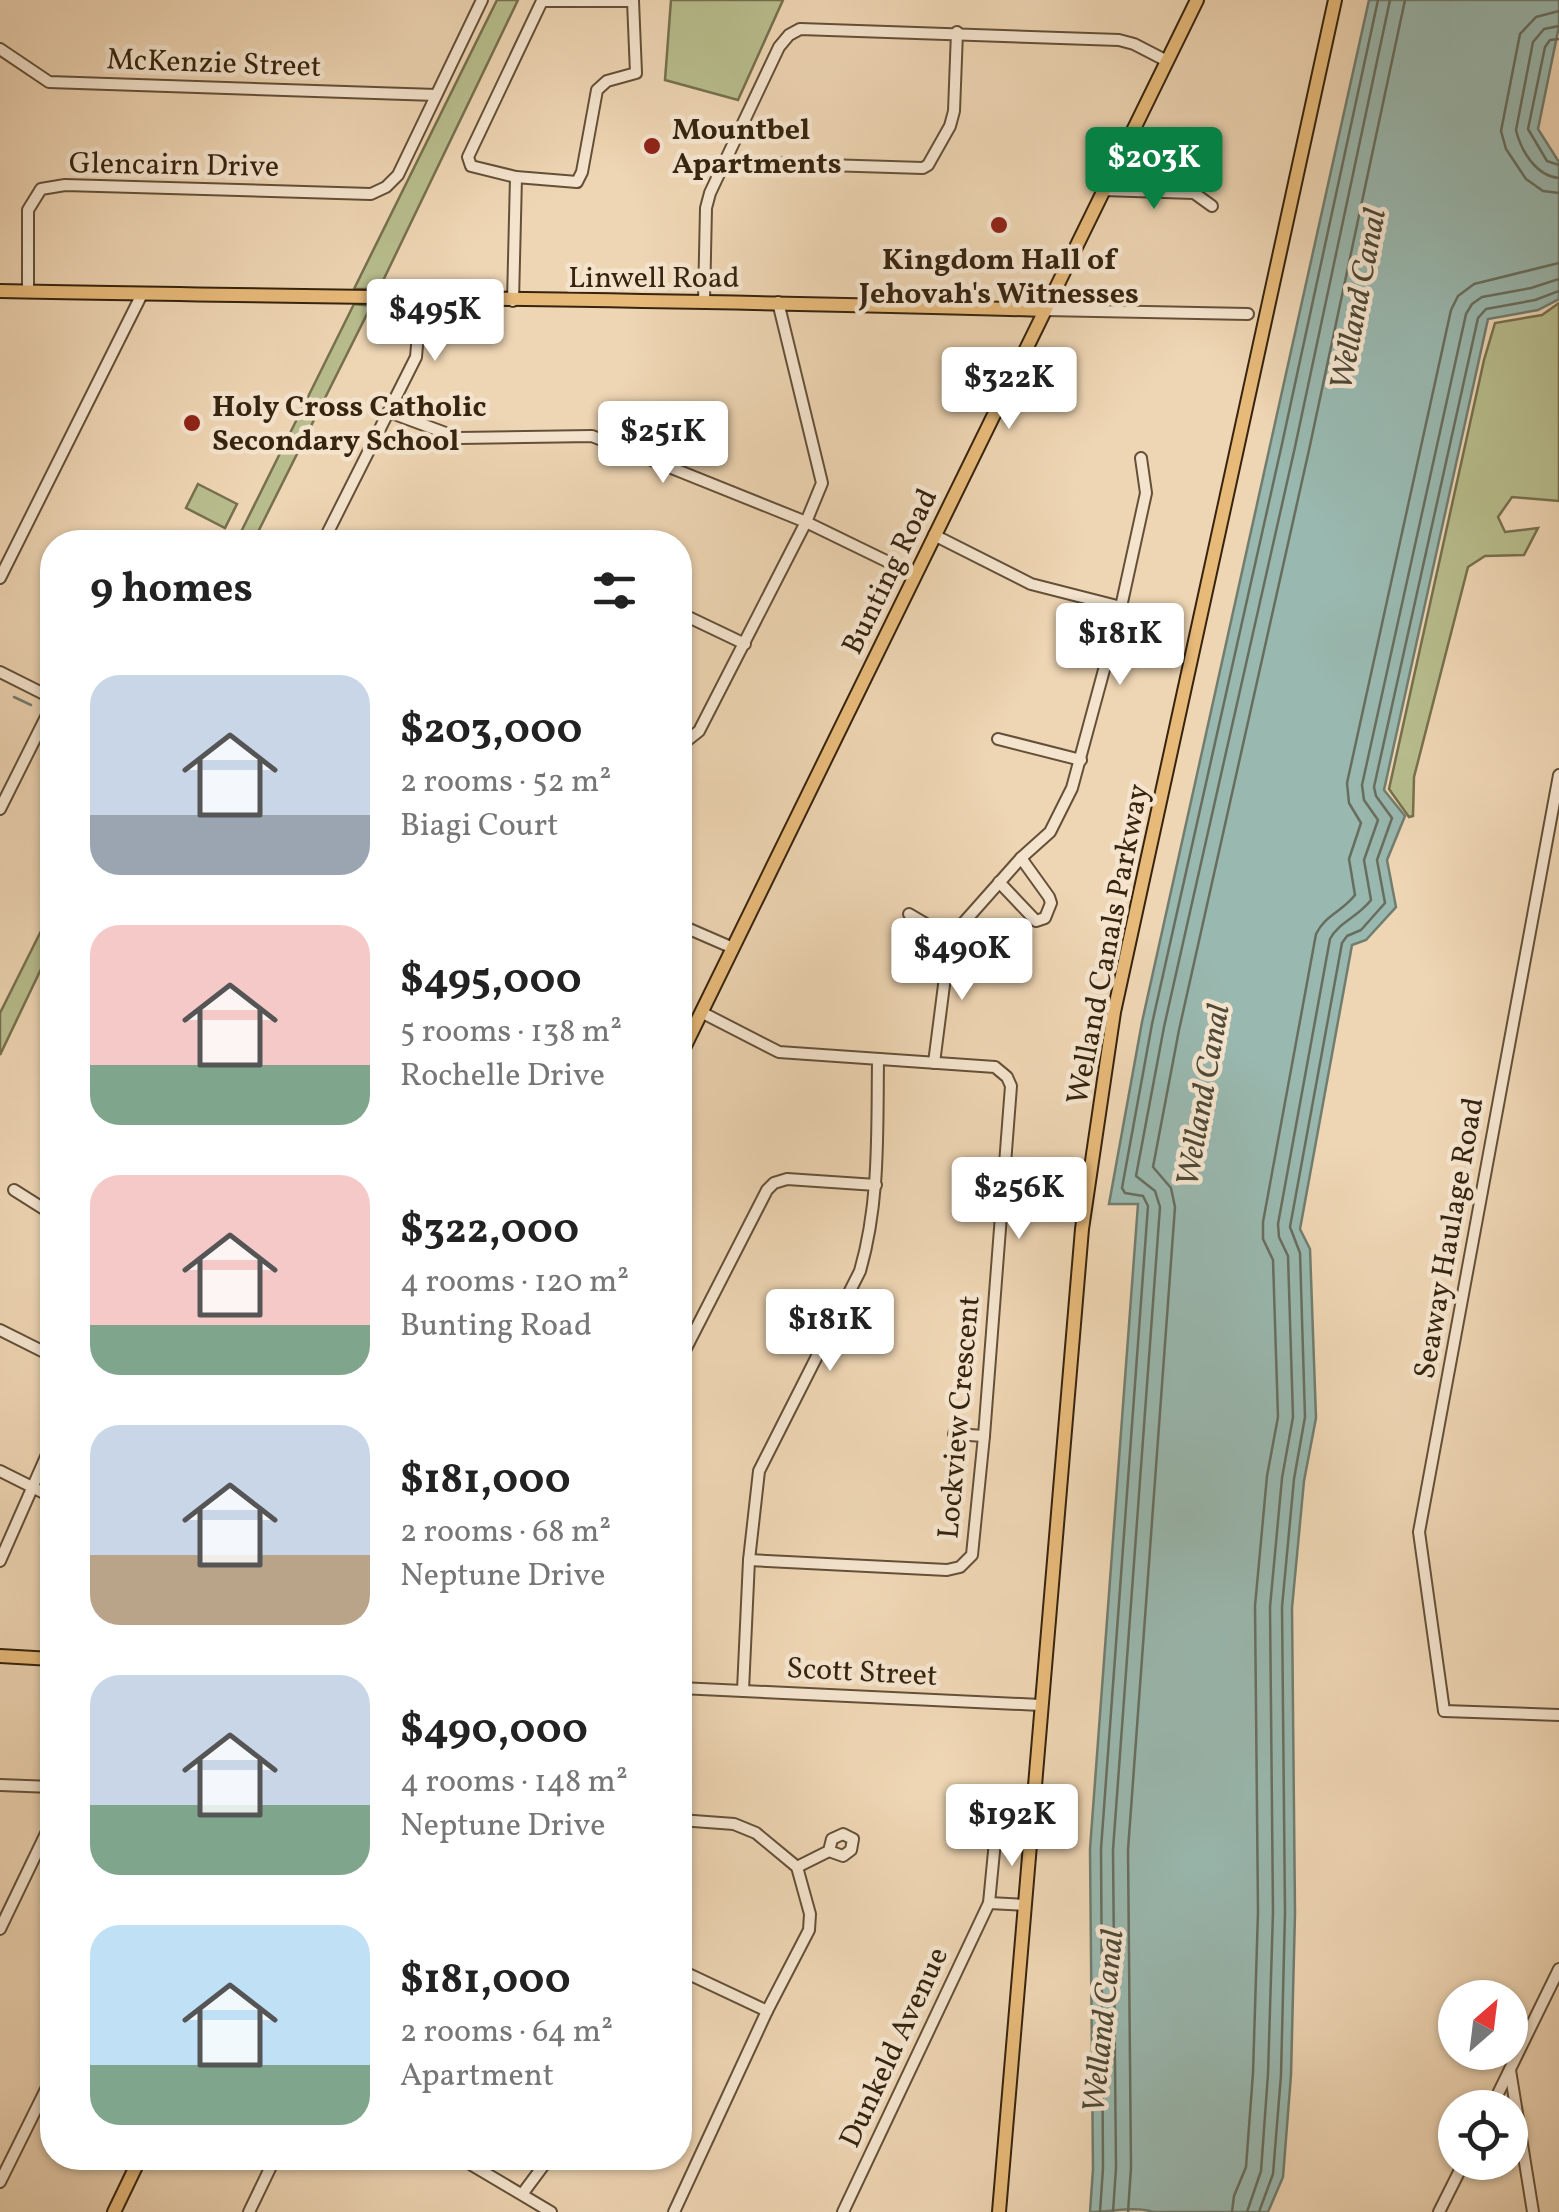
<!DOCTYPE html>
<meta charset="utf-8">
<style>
body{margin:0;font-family:Vollkorn,serif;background:#f6f6f6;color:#222;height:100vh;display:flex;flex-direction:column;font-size:38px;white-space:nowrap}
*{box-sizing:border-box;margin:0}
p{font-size:32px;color:#767676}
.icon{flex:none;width:55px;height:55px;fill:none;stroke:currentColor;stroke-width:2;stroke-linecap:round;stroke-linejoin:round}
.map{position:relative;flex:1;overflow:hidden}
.panel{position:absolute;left:40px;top:530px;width:652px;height:1640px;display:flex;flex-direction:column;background:#fff;border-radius:40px;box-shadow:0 2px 8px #0004}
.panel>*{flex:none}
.needle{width:65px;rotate:28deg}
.fabs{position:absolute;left:1438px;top:1980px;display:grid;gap:20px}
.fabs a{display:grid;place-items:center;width:90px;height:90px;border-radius:50%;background:#fff;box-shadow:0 2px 8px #0004;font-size:50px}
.price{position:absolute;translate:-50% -85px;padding:0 22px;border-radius:10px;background:#fff;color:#222;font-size:32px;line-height:65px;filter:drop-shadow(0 2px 5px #0008)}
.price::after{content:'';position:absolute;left:50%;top:60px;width:30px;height:22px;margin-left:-15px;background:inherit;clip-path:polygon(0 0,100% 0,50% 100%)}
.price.active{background:#0b8043;color:#fff}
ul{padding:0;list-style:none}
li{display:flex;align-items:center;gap:30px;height:250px;padding:0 50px}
li span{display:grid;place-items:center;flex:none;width:280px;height:200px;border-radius:30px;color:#555}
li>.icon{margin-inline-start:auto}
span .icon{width:120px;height:120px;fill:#fffc;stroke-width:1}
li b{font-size:42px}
h2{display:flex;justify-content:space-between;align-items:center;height:120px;padding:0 50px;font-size:42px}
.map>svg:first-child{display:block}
.green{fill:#b8bd8d;stroke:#77704e;stroke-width:2.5}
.water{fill:#99b8af;stroke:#717d6f;stroke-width:2.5}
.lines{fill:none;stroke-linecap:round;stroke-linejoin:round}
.shore{stroke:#686e5f;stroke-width:2.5}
.stream{stroke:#717d6f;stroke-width:2.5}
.minor-casing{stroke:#645038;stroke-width:14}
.major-casing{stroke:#36240f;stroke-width:16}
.minor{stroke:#f4e4ce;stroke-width:10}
.major{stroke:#e7ba7a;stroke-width:12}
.poi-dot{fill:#8f2418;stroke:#f4e4ce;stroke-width:4}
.labels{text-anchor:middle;stroke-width:9;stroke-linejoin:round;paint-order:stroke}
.street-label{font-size:30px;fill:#36240f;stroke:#f4e4ce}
.poi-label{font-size:30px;font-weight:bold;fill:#36240f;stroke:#f4e4ce;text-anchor:start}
.water-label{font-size:32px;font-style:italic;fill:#4f4937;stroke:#f4e4ce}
</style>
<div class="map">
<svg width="1559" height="2212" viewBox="0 0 1559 2212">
<rect width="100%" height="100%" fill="#eed5b3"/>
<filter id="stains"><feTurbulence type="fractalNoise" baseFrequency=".002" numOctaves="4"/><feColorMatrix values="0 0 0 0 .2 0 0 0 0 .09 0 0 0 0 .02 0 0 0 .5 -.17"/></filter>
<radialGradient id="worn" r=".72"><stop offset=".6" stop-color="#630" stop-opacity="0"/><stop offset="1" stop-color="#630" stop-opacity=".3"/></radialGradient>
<!-- green -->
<g class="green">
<path d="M497 0H518L379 289H354Z"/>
<path d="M671 0H783L738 100 665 80Z"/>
<path d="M1559 303V501L1512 497 1498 517 1505 532 1538 528 1524 555 1485 556 1468 567 1414 777 1413 816 1409 817 1389 789 1484 360 1495 323 1542 315Z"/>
<path d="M354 304 371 306 253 542H236Z"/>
<path d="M198 484 237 504 225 528 186 508Z"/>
<path d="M52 909V946L0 1055V1013Z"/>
</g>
<!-- water -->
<path class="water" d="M1369 0H1559V26L1538 129 1559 162V299L1538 310 1488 319 1384 790 1405 816 1387 860 1396 907 1366 940 1352 945 1300 1229 1310 1249 1316 1418 1304 1481 1292 1608 1295 1913 1291 2075 1283 2177 1268 2212H1153C1136 2206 1110 2212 1090 2212L1093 2169 1090 1849 1138 1204H1109L1142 1022Z"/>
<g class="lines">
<!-- shore -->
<g class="shore">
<path d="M1559 11 1536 17 1520 34 1501 131 1506 149 1526 179 1543 191 1559 193"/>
<path d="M1559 26 1544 29 1533 42 1516 130C1521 151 1536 176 1559 178"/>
<path d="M1559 39 1550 40 1545 47 1528 129 1547 161 1559 165"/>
<path d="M1100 2212 1103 2168 1101 1849 1148 1206 1143 1196 1125 1193 1122 1188 1152 1024 1282 444 1378 0"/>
<path d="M1113 2212 1116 2168 1113 1850 1160 1207 1155 1191 1136 1176 1164 1027 1295 447 1390 0"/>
<path d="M1128 2212 1131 2168 1128 1850 1175 1207 1171 1188 1153 1167 1179 1030 1309 450 1405 0"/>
<path d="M1232 2212 1234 2196 1246 2167 1253 2073 1258 1912 1255 1606 1267 1476 1278 1417 1273 1260 1263 1239V1222L1316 934C1325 915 1343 911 1355 895L1349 859 1361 823 1349 803 1347 783 1451 310 1458 296 1474 284 1559 263"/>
<path d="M1247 2212 1261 2171 1268 2074 1273 1912 1270 1607 1282 1478 1293 1417 1288 1256 1279 1237 1278 1224 1330 939C1338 923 1358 917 1371 900L1364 860 1378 820 1364 800 1362 785 1466 314 1472 304 1482 297 1531 288 1559 279"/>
<path d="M1259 2212 1273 2174 1281 2075 1285 1912 1282 1607 1294 1479 1305 1417 1300 1253 1290 1227 1342 943 1347 936 1361 930 1385 903 1377 860 1392 818 1376 796 1374 787 1478 318 1486 309 1535 300 1559 291"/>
</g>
<!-- stream -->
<path class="stream" d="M14 697 31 705"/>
<!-- minor casing -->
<g class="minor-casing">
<g id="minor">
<path d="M542 1H633L636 73 607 81 597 90 582 172 577 182 516 177 471 166 468 157Z"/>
<path d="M0 49 49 82 436 95"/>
<path d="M725 162 923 168 928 165 950 126 954 111 957 32"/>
<path d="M1104 190 1194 193 1212 206"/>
<path d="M28 292V210L41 189 65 185 371 194 386 187 398 175 482 0"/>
<path d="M513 301 516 177"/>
<path d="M704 302 706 208 710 193 779 47 789 35 800 29 1119 40 1134 44 1167 61"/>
<path d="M1045 310 1248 314"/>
<path d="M389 412 459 438 592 436 806 522 915 575"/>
<path d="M934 535 1031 584 1121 607"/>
<path d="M323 542 416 357 421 299"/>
<path d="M0 578 141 296"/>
<path d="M680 613 745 644"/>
<path d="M0 672 52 698"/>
<path d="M998 739 1081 760"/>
<path d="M680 746 699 731 806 522 822 483 778 302"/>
<path d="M1559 775 1419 1532 1444 1711 1559 1715"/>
<path d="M0 809 52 705"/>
<path d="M999 882 1036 921 1045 918 1051 903 1049 897 1021 858"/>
<path d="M909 914 950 938"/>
<path d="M680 925 733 948"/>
<path d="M701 1012 779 1052 995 1067 1007 1077 1011 1086 984 1436 972 1555 960 1567 947 1570 749 1560"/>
<path d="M934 1063 950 938 1021 858 1050 832 1072 788 1121 607 1146 493 1141 458"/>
<path d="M14 1190 52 1214"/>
<path d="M0 1330 52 1356"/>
<path d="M680 1360 767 1190 774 1183 787 1179 876 1185"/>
<path d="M954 1434 984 1436"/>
<path d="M0 1471 52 1497"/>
<path d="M0 1561 52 1443"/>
<path d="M680 1688 1040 1705"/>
<path d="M743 1690 749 1560 759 1471 860 1271C880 1202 877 1131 878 1061"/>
<path d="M0 1785 52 1787"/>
<path d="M797 1867 829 1851 832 1839 843 1834 853 1839 851 1850 843 1856 829 1851"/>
<path d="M989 1903 1025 1905"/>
<path d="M0 1929 52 1821"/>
<path d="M680 1970 767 2011"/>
<path d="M1510 2070 1533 2212"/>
<path d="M1491 2108 1559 1969"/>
<path d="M460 2158 551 2212"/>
<path d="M0 2182 52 2077"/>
<path d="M523 2193 549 2158"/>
<path d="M249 2212 275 2158"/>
<path d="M674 2212 767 2011 809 1930 810 1914 797 1867 756 1833 734 1824 680 1820"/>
<path d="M843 2212 989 1903 996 1831"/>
<path d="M1439 2212 1464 2162"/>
</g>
</g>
<!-- major casing -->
<g class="major-casing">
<g id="major">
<path d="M0 291C348 298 697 299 1045 310"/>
<path d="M680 1056 1197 0"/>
<path d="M0 1656 52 1659"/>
<path d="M114 2212 140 2158"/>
<path d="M999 2212 1082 1229 1114 1012 1335 0"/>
</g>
</g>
<!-- minor -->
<use href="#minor" class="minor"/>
<!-- major -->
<use href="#major" class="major"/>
</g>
<!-- markers -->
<g class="poi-dot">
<circle cx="652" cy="146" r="10"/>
<circle cx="999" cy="225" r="10"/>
<circle cx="192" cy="423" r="10"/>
</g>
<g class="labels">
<!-- street labels -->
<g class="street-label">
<text transform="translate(214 62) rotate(2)" y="10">McKenzie Street</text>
<text transform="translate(174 164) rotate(1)" y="10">Glencairn Drive</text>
<text x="654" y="287">Linwell Road</text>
<text transform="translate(889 571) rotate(-64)" y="10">Bunting Road</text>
<text transform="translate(1107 944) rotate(-79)" y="10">Welland Canals Parkway</text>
<text transform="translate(1448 1238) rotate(-80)" y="10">Seaway Haulage Road</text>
<text transform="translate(958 1417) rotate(-85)" y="10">Lockview Crescent</text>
<text transform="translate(862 1671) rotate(3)" y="10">Scott Street</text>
<text transform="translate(893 2047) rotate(-65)" y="10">Dunkeld Avenue</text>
</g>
<!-- poi labels -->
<g class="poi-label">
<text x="672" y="139">Mountbel<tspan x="672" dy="34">Apartments</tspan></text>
<text x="999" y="269" text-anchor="middle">Kingdom Hall of<tspan x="999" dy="34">Jehovah's Witnesses</tspan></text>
<text x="212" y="416">Holy Cross Catholic<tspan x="212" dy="34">Secondary School</tspan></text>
</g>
<!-- water labels -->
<g class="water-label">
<text transform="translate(1357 299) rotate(-79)" y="11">Welland Canal</text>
<text transform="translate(1202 1095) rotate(-80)" y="11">Welland Canal</text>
<text transform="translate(1102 2021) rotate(-84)" y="11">Welland Canal</text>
</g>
</g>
<rect width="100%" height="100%" filter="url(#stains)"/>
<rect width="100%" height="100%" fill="url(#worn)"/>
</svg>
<div class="fabs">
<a><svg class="needle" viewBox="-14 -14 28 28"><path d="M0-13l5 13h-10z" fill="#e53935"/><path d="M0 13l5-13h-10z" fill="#767676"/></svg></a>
<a><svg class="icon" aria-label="locate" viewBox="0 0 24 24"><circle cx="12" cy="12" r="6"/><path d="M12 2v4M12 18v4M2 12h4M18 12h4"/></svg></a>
</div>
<b class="price active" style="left:1154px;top:212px">$203K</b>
<b class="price" style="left:435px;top:364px">$495K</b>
<b class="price" style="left:1009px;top:432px">$322K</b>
<b class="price" style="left:663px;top:486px">$251K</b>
<b class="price" style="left:1120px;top:688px">$181K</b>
<b class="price" style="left:962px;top:1003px">$490K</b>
<b class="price" style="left:1019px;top:1242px">$256K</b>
<b class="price" style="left:830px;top:1374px">$181K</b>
<b class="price" style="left:1012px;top:1869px">$192K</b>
<section class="panel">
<h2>9 homes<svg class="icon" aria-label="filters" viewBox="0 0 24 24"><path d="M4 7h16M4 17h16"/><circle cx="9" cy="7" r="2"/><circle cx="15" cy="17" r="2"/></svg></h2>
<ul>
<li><span style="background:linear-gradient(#c9d6e8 70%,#9aa5b1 0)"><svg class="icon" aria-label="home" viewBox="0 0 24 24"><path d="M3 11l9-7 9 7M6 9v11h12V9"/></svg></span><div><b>$203,000</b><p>2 rooms · 52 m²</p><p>Biagi Court</p></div></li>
<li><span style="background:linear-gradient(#f6c9c9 70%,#7fa58c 0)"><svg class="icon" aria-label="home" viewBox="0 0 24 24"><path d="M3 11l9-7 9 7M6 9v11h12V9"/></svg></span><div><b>$495,000</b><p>5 rooms · 138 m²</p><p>Rochelle Drive</p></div></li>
<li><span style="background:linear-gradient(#f6c9c9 75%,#7fa58c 0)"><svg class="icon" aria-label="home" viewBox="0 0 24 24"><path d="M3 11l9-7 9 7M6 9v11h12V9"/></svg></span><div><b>$322,000</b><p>4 rooms · 120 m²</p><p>Bunting Road</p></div></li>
<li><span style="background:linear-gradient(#c9d6e8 65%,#b9a48a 0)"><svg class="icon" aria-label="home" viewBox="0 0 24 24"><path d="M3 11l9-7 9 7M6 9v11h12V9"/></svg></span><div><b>$181,000</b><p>2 rooms · 68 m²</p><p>Neptune Drive</p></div></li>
<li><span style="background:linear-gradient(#c9d6e8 65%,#7fa58c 0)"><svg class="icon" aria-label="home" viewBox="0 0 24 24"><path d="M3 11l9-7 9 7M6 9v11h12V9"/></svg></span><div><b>$490,000</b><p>4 rooms · 148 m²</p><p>Neptune Drive</p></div></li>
<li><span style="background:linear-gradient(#bfe0f5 70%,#7fa58c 0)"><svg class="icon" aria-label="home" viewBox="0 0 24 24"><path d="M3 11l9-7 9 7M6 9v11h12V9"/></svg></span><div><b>$181,000</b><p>2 rooms · 64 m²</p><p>Apartment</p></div></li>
</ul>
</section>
</div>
